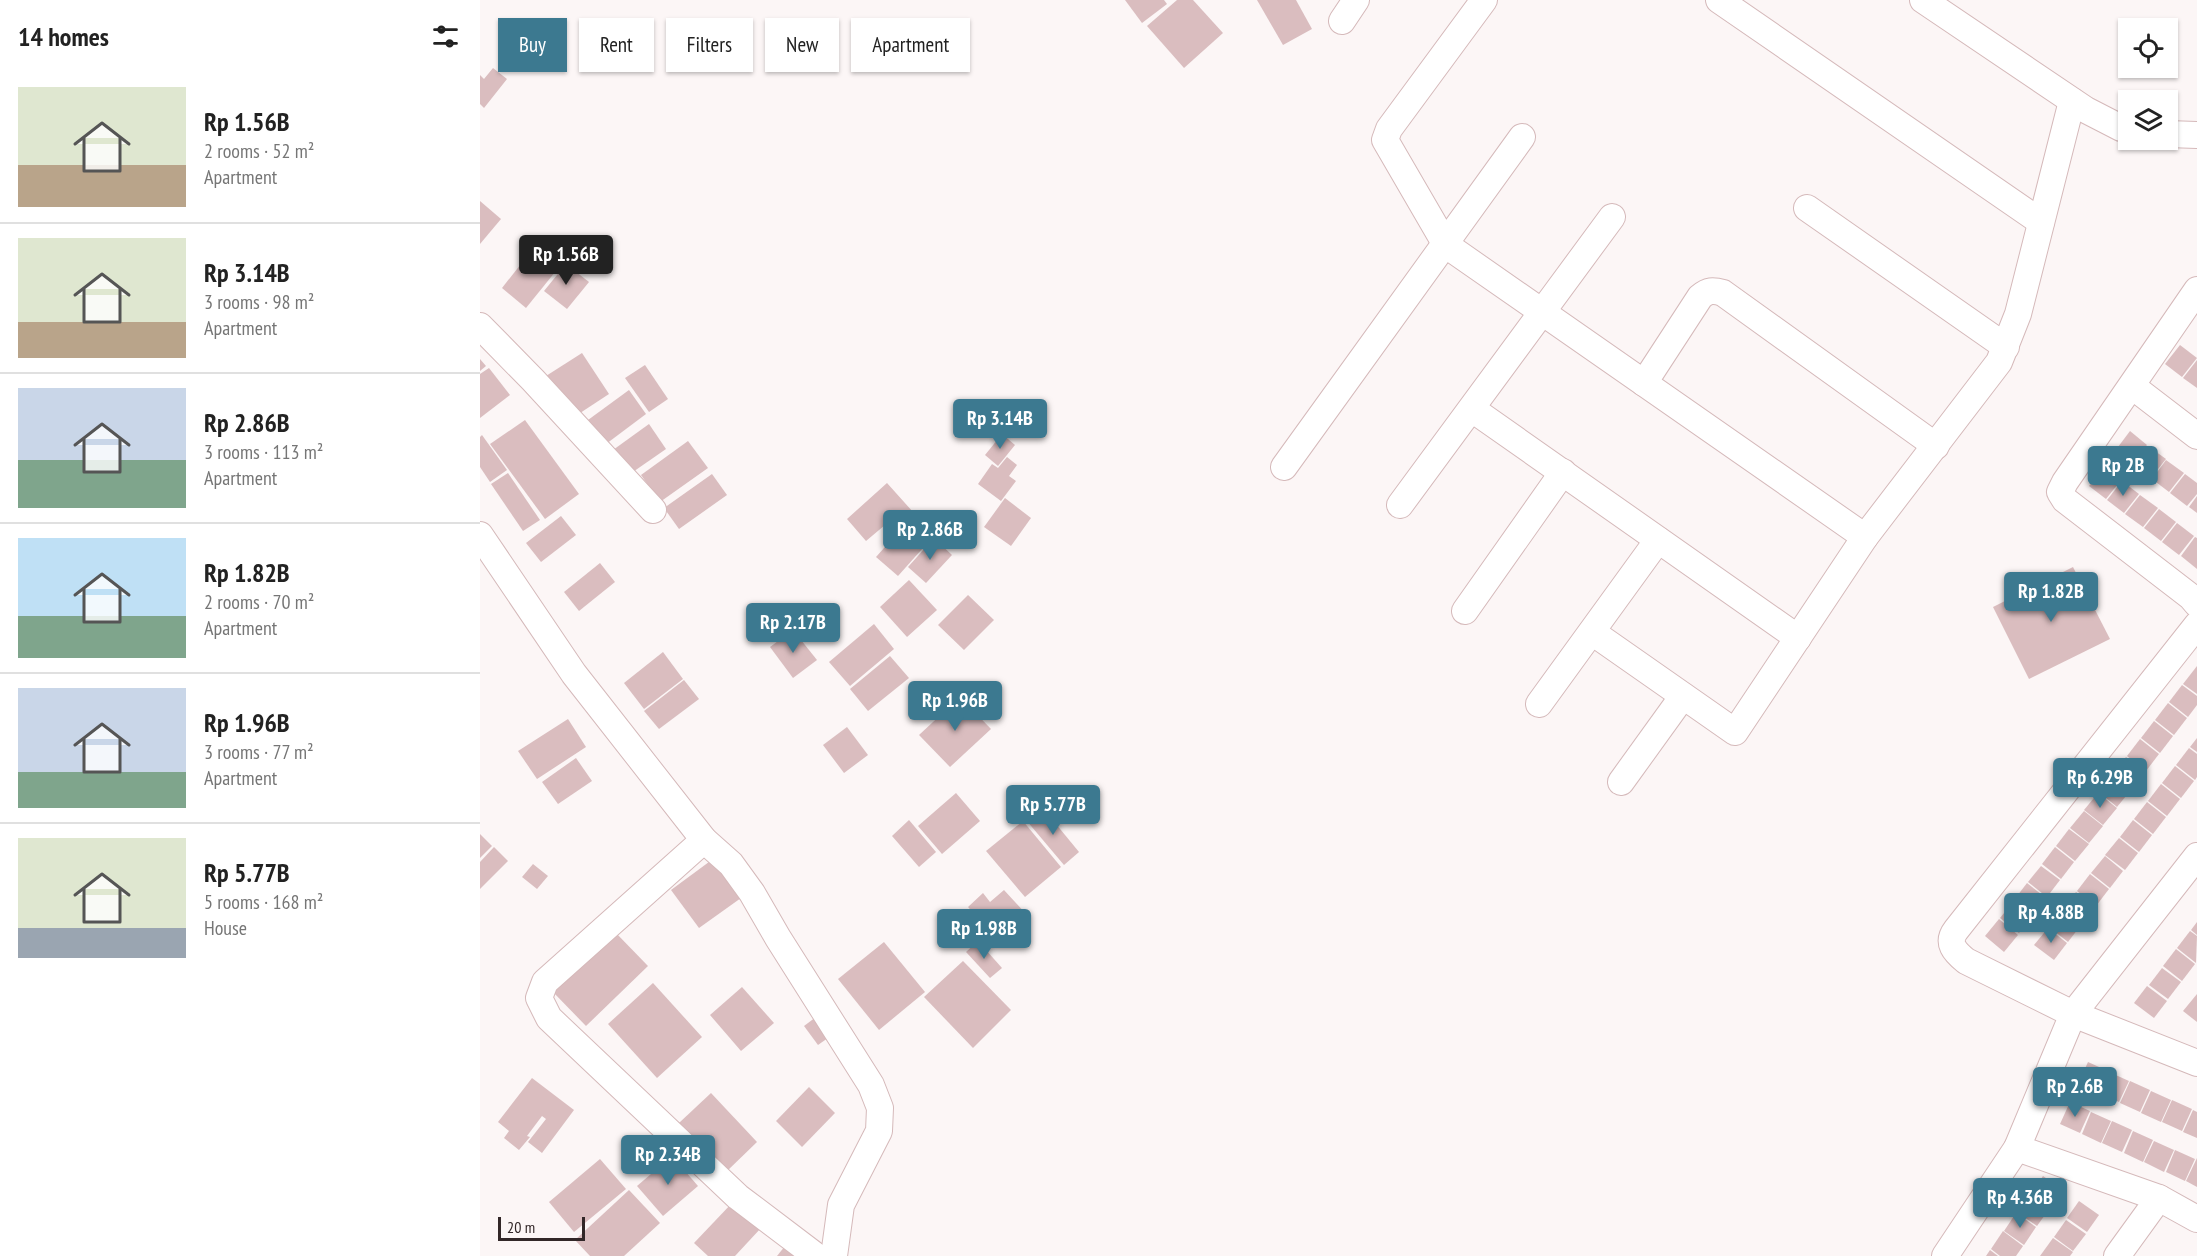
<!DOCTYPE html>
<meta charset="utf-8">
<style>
body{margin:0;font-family:"PT Sans Narrow",sans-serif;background:#f6f6f6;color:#222;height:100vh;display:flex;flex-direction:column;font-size:22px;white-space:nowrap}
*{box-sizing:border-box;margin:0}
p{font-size:20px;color:#767676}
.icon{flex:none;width:33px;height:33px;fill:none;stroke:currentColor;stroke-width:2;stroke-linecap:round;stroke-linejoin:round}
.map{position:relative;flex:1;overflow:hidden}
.panel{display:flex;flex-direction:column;background:#fff;width:480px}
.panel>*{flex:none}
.guide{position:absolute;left:18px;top:18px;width:570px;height:54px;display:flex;gap:12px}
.buttons{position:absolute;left:1638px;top:18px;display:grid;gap:12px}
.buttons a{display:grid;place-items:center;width:60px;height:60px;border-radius:0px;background:#fff;box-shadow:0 2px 4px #0004;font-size:30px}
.scale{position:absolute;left:18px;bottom:15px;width:87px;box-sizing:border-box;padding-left:6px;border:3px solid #322728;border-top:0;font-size:16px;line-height:21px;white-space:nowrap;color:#322728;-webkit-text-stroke:4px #fcf6f6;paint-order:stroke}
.price{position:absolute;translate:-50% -51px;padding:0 14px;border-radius:6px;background:#3c7990;color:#fff;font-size:20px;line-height:39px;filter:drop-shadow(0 2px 3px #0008)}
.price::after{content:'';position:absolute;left:50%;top:36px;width:18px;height:14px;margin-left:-9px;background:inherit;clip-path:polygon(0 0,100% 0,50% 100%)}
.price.selected{background:#222;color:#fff}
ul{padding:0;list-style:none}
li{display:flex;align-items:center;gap:18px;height:150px;padding:0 18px}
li+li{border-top:2px solid #e0e0e0}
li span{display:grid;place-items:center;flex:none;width:168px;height:120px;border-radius:0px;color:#555}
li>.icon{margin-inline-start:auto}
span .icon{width:72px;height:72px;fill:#fffc;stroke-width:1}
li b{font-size:26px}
h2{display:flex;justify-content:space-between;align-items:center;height:72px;padding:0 18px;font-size:26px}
.chip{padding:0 21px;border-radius:0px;background:#fff;box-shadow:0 2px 4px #0004;font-size:21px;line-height:54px}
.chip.selected{background:#3c7990;color:#fff}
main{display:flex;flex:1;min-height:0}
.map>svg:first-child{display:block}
.building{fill:#dabdbf}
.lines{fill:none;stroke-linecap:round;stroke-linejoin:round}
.minor-casing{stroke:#d5b9ba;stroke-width:28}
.minor{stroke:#fff;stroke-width:26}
</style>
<main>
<section class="panel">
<h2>14 homes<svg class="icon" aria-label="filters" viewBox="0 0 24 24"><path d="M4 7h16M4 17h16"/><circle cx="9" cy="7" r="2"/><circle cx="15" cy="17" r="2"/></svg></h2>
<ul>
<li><span style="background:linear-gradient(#dfe7d0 65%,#b9a48a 0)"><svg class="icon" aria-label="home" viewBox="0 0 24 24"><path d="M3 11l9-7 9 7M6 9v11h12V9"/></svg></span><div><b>Rp 1.56B</b><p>2 rooms · 52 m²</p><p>Apartment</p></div></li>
<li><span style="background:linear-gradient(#dfe7d0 70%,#b9a48a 0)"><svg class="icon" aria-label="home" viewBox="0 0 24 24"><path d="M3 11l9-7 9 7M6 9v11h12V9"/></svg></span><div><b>Rp 3.14B</b><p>3 rooms · 98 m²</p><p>Apartment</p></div></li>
<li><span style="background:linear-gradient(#c9d6e8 60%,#7fa58c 0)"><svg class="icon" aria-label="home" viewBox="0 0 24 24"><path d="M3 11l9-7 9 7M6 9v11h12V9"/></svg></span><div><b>Rp 2.86B</b><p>3 rooms · 113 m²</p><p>Apartment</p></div></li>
<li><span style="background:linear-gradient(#bfe0f5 65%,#7fa58c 0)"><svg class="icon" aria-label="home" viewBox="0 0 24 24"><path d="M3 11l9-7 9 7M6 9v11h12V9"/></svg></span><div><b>Rp 1.82B</b><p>2 rooms · 70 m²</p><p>Apartment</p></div></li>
<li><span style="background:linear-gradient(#c9d6e8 70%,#7fa58c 0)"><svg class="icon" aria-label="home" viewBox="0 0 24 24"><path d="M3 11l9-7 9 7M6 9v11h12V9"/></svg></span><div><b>Rp 1.96B</b><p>3 rooms · 77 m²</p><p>Apartment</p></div></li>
<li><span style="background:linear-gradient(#dfe7d0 75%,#9aa5b1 0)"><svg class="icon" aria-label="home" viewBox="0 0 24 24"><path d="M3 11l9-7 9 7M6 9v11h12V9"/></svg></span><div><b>Rp 5.77B</b><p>5 rooms · 168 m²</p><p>House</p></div></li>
</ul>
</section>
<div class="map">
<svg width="1717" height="1256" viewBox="0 0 1717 1256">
<rect width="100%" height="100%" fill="#fcf6f6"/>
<!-- building -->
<g class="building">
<path d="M645 0H684L687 4 662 23Z"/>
<path d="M697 0H713L743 33 704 68 667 26Z"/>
<path d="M777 0H816L832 29 803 45Z"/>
<path d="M13 68 27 79 4 108 0 104V75L4 79Z"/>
<path d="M0 201 21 219 0 244Z"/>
<path d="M59 241 84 261 46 308 22 288Z"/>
<path d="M86 264 109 282 87 309 64 291Z"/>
<path d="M1700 345 1717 358 1702 377 1685 364Z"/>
<path d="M102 353 129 394 94 417 66 376Z"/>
<path d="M0 359 6 366 0 371Z"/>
<path d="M1717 360V388L1703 378Z"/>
<path d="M165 365 188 399 169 412 145 378Z"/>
<path d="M9 368 30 395 0 418V374Z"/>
<path d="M149 390 166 414 126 444 108 420Z"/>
<path d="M45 420 99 494 65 519 10 444Z"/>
<path d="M169 424 186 449 150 474 133 450Z"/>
<path d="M1650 431 1667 445 1652 464 1635 451Z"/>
<path d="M522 434 535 445 518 466 505 455Z"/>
<path d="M2 435 27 470 10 482 0 467V437Z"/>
<path d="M208 441 228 468 180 502 161 475Z"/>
<path d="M1668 446 1686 459 1671 478 1653 465Z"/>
<path d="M527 457 537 465 529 476 536 481 521 501 498 484 512 464 518 468Z"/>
<path d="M1686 460 1704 473 1689 492 1672 479Z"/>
<path d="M1624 467 1641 480 1626 499 1609 486Z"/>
<path d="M28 473 60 520 43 531 11 484Z"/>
<path d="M232 474 247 495 199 529 184 508Z"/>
<path d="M1705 474 1717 483V494L1707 506 1690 493Z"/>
<path d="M1642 481 1659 494 1644 513 1627 500Z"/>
<path d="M407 483 433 512 411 532 405 525 386 541 367 519Z"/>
<path d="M1660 495 1678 508 1663 527 1645 514Z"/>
<path d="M1717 496V513L1709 507Z"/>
<path d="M525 498 551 518 531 546 504 527Z"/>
<path d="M1679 509 1696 522 1681 541 1664 528Z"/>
<path d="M81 516 96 535 61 562 46 543Z"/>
<path d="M429 520 451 539 418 576 396 557Z"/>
<path d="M1697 523 1714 536 1699 555 1682 542Z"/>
<path d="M1715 537 1717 538V569L1701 556Z"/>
<path d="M454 538 472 555 446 583 428 567Z"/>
<path d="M120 563 135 582 99 611 84 592Z"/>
<path d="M1593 567 1630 639 1549 679 1513 607Z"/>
<path d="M429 580 457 610 427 637 400 607Z"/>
<path d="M488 595 514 620 484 650 458 625Z"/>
<path d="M394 624 414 649 370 686 349 662Z"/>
<path d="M313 630 337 660 313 678 290 647Z"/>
<path d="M183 652 203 679 164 709 144 683Z"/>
<path d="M410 656 429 678 388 711 370 689Z"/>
<path d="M1717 666V694L1703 684Z"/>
<path d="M204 680 219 699 179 729 164 711Z"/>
<path d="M1702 685 1717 696V705L1708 717 1689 702Z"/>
<path d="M480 697 511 729 470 767 439 735Z"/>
<path d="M1688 703 1707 718 1694 735 1675 720Z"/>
<path d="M88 719 106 747 57 779 38 751Z"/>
<path d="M1674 721 1693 736 1680 753 1661 738Z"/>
<path d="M367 727 388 755 364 773 343 745Z"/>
<path d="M1717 738V752L1710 747Z"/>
<path d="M1660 739 1679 754 1666 771 1647 756Z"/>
<path d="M1709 748 1717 754V777L1715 780 1696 765Z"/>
<path d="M1646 757 1665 772 1652 789 1632 774Z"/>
<path d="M96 758 112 781 78 804 62 782Z"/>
<path d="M1695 766 1714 781 1701 798 1682 783Z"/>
<path d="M1632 775 1651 790 1637 807 1619 792Z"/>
<path d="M1681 784 1700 799 1687 816 1668 801Z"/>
<path d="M476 793 500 821 462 854 438 826Z"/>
<path d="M1618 793 1637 808 1623 825 1604 810Z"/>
<path d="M1667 802 1686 817 1673 834 1654 819Z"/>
<path d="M562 807 599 852 584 865 546 820Z"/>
<path d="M1604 811 1623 826 1609 843 1590 828Z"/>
<path d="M429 820 456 852 439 867 412 836Z"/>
<path d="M1653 820 1672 835 1659 852 1640 837Z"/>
<path d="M543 821 581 867 545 897 506 851Z"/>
<path d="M1589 829 1609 844 1595 861 1576 846Z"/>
<path d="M0 834 12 846 0 858Z"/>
<path d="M1639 838 1658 853 1645 870 1625 855Z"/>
<path d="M14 847 28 861 0 889V862Z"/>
<path d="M1575 847 1594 862 1581 879 1562 864Z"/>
<path d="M1625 856 1643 871 1630 888 1611 873Z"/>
<path d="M233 859 261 898 219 928 191 890Z"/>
<path d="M53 864 68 876 57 889 42 877Z"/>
<path d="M1561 866 1580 880 1567 897 1548 882Z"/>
<path d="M1610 874 1629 889 1616 906 1597 891Z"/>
<path d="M1547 883 1566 898 1553 915 1534 900Z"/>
<path d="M524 890 547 915 519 941 488 907 503 893 510 902Z"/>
<path d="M1596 892 1615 907 1602 924 1583 909Z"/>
<path d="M1533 902 1552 916 1539 933 1520 918Z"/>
<path d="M1582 910 1601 925 1588 942 1569 927Z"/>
<path d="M1519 919 1538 935 1524 952 1505 936Z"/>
<path d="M1717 922V935L1711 930Z"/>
<path d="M1568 928 1587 943 1574 960 1554 945Z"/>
<path d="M1710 931 1717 936 1716 963 1697 948Z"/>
<path d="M135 932 168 966 106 1026 73 992Z"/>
<path d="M498 941 522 968 510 978 486 952Z"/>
<path d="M404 942 445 992 399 1030 358 979Z"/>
<path d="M1696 949 1715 964 1702 981 1683 966Z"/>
<path d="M483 961 531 1010 493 1048 444 997Z"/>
<path d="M1682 968 1701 982 1688 999 1669 985Z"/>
<path d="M173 983 222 1037 177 1078 128 1024Z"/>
<path d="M1667 986 1687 1001 1674 1018 1654 1003Z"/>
<path d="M262 987 294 1023 261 1051 230 1015Z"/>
<path d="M1717 994V1022L1703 1011Z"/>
<path d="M340 1014 355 1033 338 1045 324 1026Z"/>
<path d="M1608 1062 1628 1071 1618 1093 1598 1084Z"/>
<path d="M1629 1072 1649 1081 1639 1102 1619 1093Z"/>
<path d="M52 1078 94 1110 62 1153 48 1142 66 1119 62 1116 47 1136 50 1137 39 1150 24 1138 29 1131 18 1122Z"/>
<path d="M1650 1081 1670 1090 1660 1112 1640 1103Z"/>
<path d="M329 1087 355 1113 322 1147 296 1121Z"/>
<path d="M1671 1091 1691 1100 1681 1122 1661 1113Z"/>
<path d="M231 1093 277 1142 246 1172 199 1123Z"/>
<path d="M1692 1100 1712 1109 1702 1131 1682 1122Z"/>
<path d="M1590 1102 1610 1111 1600 1133 1580 1124Z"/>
<path d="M1713 1110 1717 1112V1138L1703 1132Z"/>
<path d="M1611 1112 1631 1121 1621 1143 1602 1134Z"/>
<path d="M1632 1121 1652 1130 1642 1152 1622 1143Z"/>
<path d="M1653 1131 1673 1140 1663 1162 1644 1153Z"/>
<path d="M1674 1141 1694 1150 1684 1172 1664 1162Z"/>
<path d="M1695 1150 1715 1159 1705 1181 1686 1172Z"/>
<path d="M192 1156 218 1186 183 1216 157 1186Z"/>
<path d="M1717 1158V1187L1706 1181Z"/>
<path d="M120 1159 146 1189 94 1232 69 1202Z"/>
<path d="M1563 1176 1583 1190 1570 1208 1551 1194Z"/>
<path d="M149 1190 180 1223 144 1256H110L95 1240Z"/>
<path d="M1550 1194 1570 1208 1557 1226 1537 1212Z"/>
<path d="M1599 1201 1619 1215 1607 1232 1587 1218Z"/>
<path d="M253 1202 281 1228 255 1256H228L214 1243Z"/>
<path d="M1536 1213 1556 1227 1544 1245 1524 1231Z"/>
<path d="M1586 1220 1606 1234 1593 1251 1574 1237Z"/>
<path d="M1523 1231 1543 1246 1536 1256H1520L1511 1249Z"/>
<path d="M1573 1238 1593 1252 1590 1256H1560Z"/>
<path d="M305 1246 317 1256H297Z"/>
<path d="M1510 1250 1518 1256H1506Z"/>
</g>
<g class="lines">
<!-- minor casing -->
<g class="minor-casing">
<g id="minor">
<path d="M1004 0 909 129 905 140 966 245 1385 537"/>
<path d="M1239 0 1561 222"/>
<path d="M1443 0 1606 110 1641 128 1648 129"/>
<path d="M862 21 876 0"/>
<path d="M1688 134 1717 135"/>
<path d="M1327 208 1526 347"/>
<path d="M1717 290 1585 482 1580 492 1585 500 1711 597 1717 604"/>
<path d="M0 326 53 380 173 510"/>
<path d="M1164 383 1220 297C1228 290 1233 290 1243 293L1456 446"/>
<path d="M1652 386 1717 436"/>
<path d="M992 409 1318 638"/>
<path d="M804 467 1042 137"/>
<path d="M920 505 1132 217"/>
<path d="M0 535 94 674 224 840 251 864 272 893 298 938 391 1085 400 1108 399 1131 361 1205 354 1256"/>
<path d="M985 611 1083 472"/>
<path d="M1717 625 1476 930C1466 943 1475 952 1486 961L1593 1014 1717 1063"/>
<path d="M1112 632 1255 732 1385 537 1519 362 1538 314 1592 101"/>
<path d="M1059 704 1178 540"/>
<path d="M1141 782 1203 696"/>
<path d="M224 840 65 982 59 998 69 1018 258 1197 336 1256"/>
<path d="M1537 1148 1679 1198 1717 1219"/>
<path d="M1465 1256 1537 1148 1593 1014 1717 856"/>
<path d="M1637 1256 1679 1198"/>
</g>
</g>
<!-- minor -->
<use href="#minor" class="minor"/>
</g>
</svg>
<div class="buttons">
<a><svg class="icon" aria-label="locate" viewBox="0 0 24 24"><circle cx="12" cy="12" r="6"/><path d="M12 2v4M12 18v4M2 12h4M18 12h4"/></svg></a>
<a><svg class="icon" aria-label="layers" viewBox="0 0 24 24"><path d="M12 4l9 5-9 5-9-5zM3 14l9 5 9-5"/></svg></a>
</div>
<div class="scale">20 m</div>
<b class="price selected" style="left:86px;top:286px">Rp 1.56B</b>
<b class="price" style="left:520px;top:450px">Rp 3.14B</b>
<b class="price" style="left:1643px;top:497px">Rp 2B</b>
<b class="price" style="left:450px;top:561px">Rp 2.86B</b>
<b class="price" style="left:1571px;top:623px">Rp 1.82B</b>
<b class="price" style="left:313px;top:654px">Rp 2.17B</b>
<b class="price" style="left:475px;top:732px">Rp 1.96B</b>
<b class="price" style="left:1620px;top:809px">Rp 6.29B</b>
<b class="price" style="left:573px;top:836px">Rp 5.77B</b>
<b class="price" style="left:1571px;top:944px">Rp 4.88B</b>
<b class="price" style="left:504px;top:960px">Rp 1.98B</b>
<b class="price" style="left:1595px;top:1118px">Rp 2.6B</b>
<b class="price" style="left:188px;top:1186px">Rp 2.34B</b>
<b class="price" style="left:1540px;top:1229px">Rp 4.36B</b>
<div class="guide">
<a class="chip selected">Buy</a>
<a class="chip">Rent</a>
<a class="chip">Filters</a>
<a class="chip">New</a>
<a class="chip">Apartment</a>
</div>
</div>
</main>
